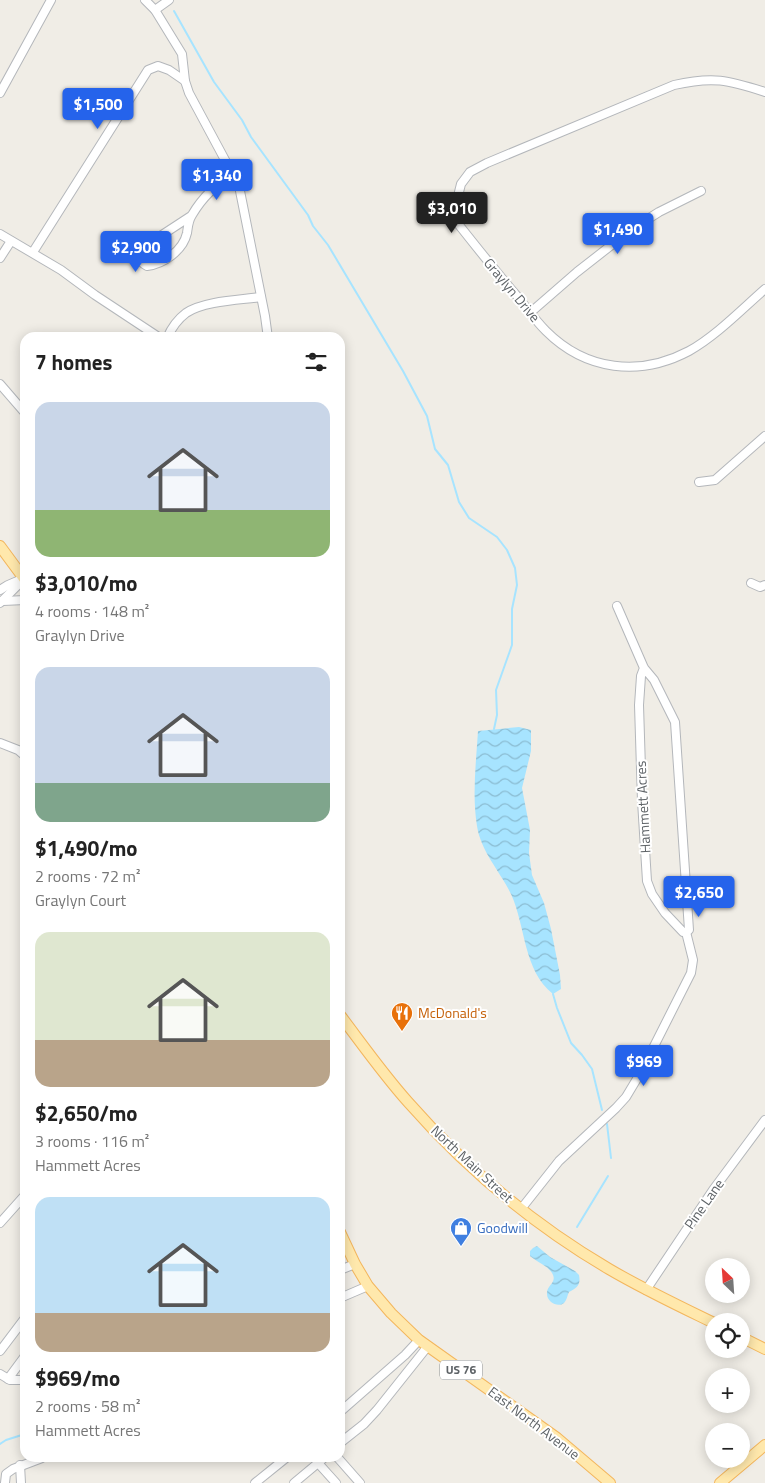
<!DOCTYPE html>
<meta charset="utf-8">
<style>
body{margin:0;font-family:"Titillium Web",sans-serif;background:#f6f6f6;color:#222;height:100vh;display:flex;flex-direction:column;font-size:19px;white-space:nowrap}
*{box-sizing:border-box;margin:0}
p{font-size:16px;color:#767676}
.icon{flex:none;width:28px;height:28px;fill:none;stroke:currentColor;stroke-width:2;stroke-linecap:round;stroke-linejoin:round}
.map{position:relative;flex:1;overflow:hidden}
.side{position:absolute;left:20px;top:332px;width:325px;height:1130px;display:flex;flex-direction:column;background:#fff;border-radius:15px;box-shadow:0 2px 12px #0003}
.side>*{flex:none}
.needle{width:32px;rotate:335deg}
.tools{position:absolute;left:705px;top:1258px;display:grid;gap:10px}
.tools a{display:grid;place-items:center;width:45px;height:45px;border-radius:50%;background:#fff;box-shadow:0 2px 12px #0003;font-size:25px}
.price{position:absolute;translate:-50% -42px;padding:0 11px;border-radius:5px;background:#2563eb;color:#fff;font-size:16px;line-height:32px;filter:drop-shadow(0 1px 2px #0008)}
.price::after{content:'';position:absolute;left:50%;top:30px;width:15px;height:11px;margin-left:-8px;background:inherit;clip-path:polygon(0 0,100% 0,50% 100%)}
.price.current{background:#222;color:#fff}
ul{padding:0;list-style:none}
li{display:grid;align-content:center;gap:10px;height:265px;padding:0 15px}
li span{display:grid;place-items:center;height:155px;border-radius:15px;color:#555}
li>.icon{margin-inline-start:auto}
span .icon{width:90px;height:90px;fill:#fffc;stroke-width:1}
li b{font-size:21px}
h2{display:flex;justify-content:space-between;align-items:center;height:60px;padding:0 15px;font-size:21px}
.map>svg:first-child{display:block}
.water{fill:url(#water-waves)}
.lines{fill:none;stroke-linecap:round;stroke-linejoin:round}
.stream{stroke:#a7e4ff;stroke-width:2}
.minor-casing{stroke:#b4b7bb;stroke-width:10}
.major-casing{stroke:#f3b65d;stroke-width:12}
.minor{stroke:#fff;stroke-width:8}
.major{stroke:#ffe8ac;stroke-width:10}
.labels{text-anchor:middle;stroke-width:4;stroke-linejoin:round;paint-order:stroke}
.shield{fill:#fff;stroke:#8e9295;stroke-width:1}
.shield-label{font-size:12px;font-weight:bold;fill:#5e6367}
.street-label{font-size:14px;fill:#5e6367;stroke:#fff}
.food-label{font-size:14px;fill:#c56008;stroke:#fff;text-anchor:start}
.shop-label{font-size:14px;fill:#366cbe;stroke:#fff;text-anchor:start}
</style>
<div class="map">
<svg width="765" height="1483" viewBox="0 0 765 1483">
<defs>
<pattern id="water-waves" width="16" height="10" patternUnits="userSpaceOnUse" patternTransform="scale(1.25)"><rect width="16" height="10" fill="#a7e4ff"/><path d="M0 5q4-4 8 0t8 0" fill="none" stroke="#8bbcd2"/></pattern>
</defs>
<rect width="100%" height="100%" fill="#f0ede6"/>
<!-- water -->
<g class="water">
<path d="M519 727 531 730V751L522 788 530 830 529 853 532 875 544 903 551 929 560 975 561 989 553 994C523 970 526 927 511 894 500 871 481 852 477 826 472 795 476 763 478 731Z"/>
<path d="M537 1246 550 1257 575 1271 579 1275C581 1285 577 1288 569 1292 567 1296 567 1300 564 1303 558 1308 547 1302 547 1294 546 1285 558 1283 552 1273 548 1266 537 1262 530 1256V1251L533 1248Z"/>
</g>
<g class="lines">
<!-- stream -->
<g class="stream">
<path d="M174 11 214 82 242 120 251 137 308 215 313 226 328 245 403 371 427 416 435 449 448 465 459 502 469 518 497 537 507 550 515 568 517 585 512 609V645L496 690 497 715 494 729"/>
<path d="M553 994 557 1008 571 1043 582 1055 592 1069 602 1110"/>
<path d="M607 1124 611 1158"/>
<path d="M577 1227 608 1176"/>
<path d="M0 1444 6 1440 25 1434"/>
</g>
<!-- minor casing -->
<g class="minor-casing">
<g id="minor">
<path d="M145 0 155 10 182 54 185 81"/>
<path d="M155 10 169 0"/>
<path d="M765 92C728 80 713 76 674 85L487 163 470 172 461 184 454 212 459 225C478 249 497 273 517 296 526 307 535 320 546 331 586 371 640 377 689 351 716 336 742 309 765 289"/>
<path d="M0 93 51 0"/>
<path d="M191 216 139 250C138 259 140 262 147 266 163 264 183 251 187 233 188 227 188 221 192 215 202 198 216 184 233 175"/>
<path d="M0 234 61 270 95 295 160 338"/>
<path d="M33 252 148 70 158 66 169 70 185 81 189 93 239 186 265 316 268 338"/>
<path d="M0 258 11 241"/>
<path d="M531 312 577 272 632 229 659 212 701 191"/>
<path d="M167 338C171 329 178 319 186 313 204 301 240 300 261 297"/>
<path d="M0 384 25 413"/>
<path d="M699 482 715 480 765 436"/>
<path d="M751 583 760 587 765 585"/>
<path d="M0 590 8 585 22 579"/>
<path d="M3 601 25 600"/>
<path d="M0 603 24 579"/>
<path d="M617 606 644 668 654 680 675 722 689 930 686 932H683L665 913 652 894 647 881 642 801 639 705 641 676 644 668"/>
<path d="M0 743 18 750 25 756"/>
<path d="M521 1209 559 1161 616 1108 626 1097 641 1072 691 973 693 960 686 932"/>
<path d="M0 1223 25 1195"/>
<path d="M340 1270 355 1264"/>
<path d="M646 1290 713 1190 765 1120"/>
<path d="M340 1298 368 1286"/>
<path d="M0 1351 25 1318"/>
<path d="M0 1374 10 1380H25"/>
<path d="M8 1379 25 1356"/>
<path d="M340 1412 405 1355 419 1340"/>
<path d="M340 1443 364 1424 377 1410 428 1346"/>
<path d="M338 1458 360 1483"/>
<path d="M318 1463 336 1483"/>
<path d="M20 1465 21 1483"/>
<path d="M5 1483 6 1474 13 1469 42 1458"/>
<path d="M255 1483 286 1458"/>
<path d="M294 1483 324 1458"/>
</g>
</g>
<!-- major casing -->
<g class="major-casing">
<g id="major">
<path d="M0 546 25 580"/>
<path d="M340 1015C362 1044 383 1074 408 1102 465 1167 534 1225 609 1269 643 1289 679 1306 714 1323"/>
<path d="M340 1232 355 1264 368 1286 391 1313 419 1340 557 1438 610 1483"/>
<path d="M741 1337 765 1349"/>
<path d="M720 1483 765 1445"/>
</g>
</g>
<!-- minor -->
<use href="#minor" class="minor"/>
<!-- major -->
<use href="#major" class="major"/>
</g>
<!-- icons -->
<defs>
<g id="restaurant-pin" transform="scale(1.125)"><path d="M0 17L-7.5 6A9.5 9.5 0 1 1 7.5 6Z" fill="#e8710a" stroke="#fff"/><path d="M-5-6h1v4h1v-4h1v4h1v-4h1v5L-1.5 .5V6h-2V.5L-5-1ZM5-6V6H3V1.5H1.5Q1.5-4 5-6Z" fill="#fff"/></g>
<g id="shop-pin" transform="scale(1.125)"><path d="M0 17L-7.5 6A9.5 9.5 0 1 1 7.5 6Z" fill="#3f7fe0" stroke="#fff"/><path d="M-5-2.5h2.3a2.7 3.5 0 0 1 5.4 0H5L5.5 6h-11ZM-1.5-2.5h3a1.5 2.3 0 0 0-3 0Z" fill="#fff"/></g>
</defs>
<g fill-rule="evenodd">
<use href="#restaurant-pin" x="402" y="1013"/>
<use href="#shop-pin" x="461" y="1228"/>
</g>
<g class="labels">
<!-- shield labels -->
<rect class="shield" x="440" y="1360.5" width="42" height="19" rx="4"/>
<g class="shield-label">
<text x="461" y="1374">US 76</text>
</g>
<!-- street labels -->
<g class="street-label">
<text transform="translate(512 290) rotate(50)" y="5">Graylyn Drive</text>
<text transform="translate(643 807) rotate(-93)" y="5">Hammett Acres</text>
<text transform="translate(472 1164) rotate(43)" y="5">North Main Street</text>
<text transform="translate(704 1204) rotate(-55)" y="5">Pine Lane</text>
<text transform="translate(534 1423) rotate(37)" y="5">East North Avenue</text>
</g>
<!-- food labels -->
<g class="food-label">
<text x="418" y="1018">McDonald's</text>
</g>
<!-- shop labels -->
<g class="shop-label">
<text x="477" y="1233">Goodwill</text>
</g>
</g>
</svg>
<div class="tools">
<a><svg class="needle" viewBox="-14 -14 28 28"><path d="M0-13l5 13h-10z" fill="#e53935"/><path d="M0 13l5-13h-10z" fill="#767676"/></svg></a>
<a><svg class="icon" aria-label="locate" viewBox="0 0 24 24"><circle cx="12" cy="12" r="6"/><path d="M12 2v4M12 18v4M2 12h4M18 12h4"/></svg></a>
<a>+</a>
<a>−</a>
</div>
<b class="price" style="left:98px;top:130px">$1,500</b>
<b class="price" style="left:217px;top:201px">$1,340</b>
<b class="price current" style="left:452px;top:234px">$3,010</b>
<b class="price" style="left:618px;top:255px">$1,490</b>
<b class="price" style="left:136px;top:273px">$2,900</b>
<b class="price" style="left:699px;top:918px">$2,650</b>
<b class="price" style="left:644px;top:1087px">$969</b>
<section class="side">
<h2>7 homes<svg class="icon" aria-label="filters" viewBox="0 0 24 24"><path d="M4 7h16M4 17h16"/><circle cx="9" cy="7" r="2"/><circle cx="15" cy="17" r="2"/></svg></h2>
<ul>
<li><span style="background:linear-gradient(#c9d6e8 70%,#8fb573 0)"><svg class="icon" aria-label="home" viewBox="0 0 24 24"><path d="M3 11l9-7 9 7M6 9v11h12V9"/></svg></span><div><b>$3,010/mo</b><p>4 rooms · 148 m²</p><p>Graylyn Drive</p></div></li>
<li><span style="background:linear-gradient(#c9d6e8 75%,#7fa58c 0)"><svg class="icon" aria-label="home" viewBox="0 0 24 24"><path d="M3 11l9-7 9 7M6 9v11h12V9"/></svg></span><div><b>$1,490/mo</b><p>2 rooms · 72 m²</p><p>Graylyn Court</p></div></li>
<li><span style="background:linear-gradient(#dfe7d0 70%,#b9a48a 0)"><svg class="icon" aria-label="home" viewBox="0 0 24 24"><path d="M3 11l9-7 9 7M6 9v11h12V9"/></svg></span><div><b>$2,650/mo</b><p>3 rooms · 116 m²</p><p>Hammett Acres</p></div></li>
<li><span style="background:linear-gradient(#bfe0f5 75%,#b9a48a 0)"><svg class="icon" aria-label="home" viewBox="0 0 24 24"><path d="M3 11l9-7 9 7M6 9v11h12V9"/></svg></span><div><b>$969/mo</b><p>2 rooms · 58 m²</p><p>Hammett Acres</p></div></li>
</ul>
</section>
</div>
